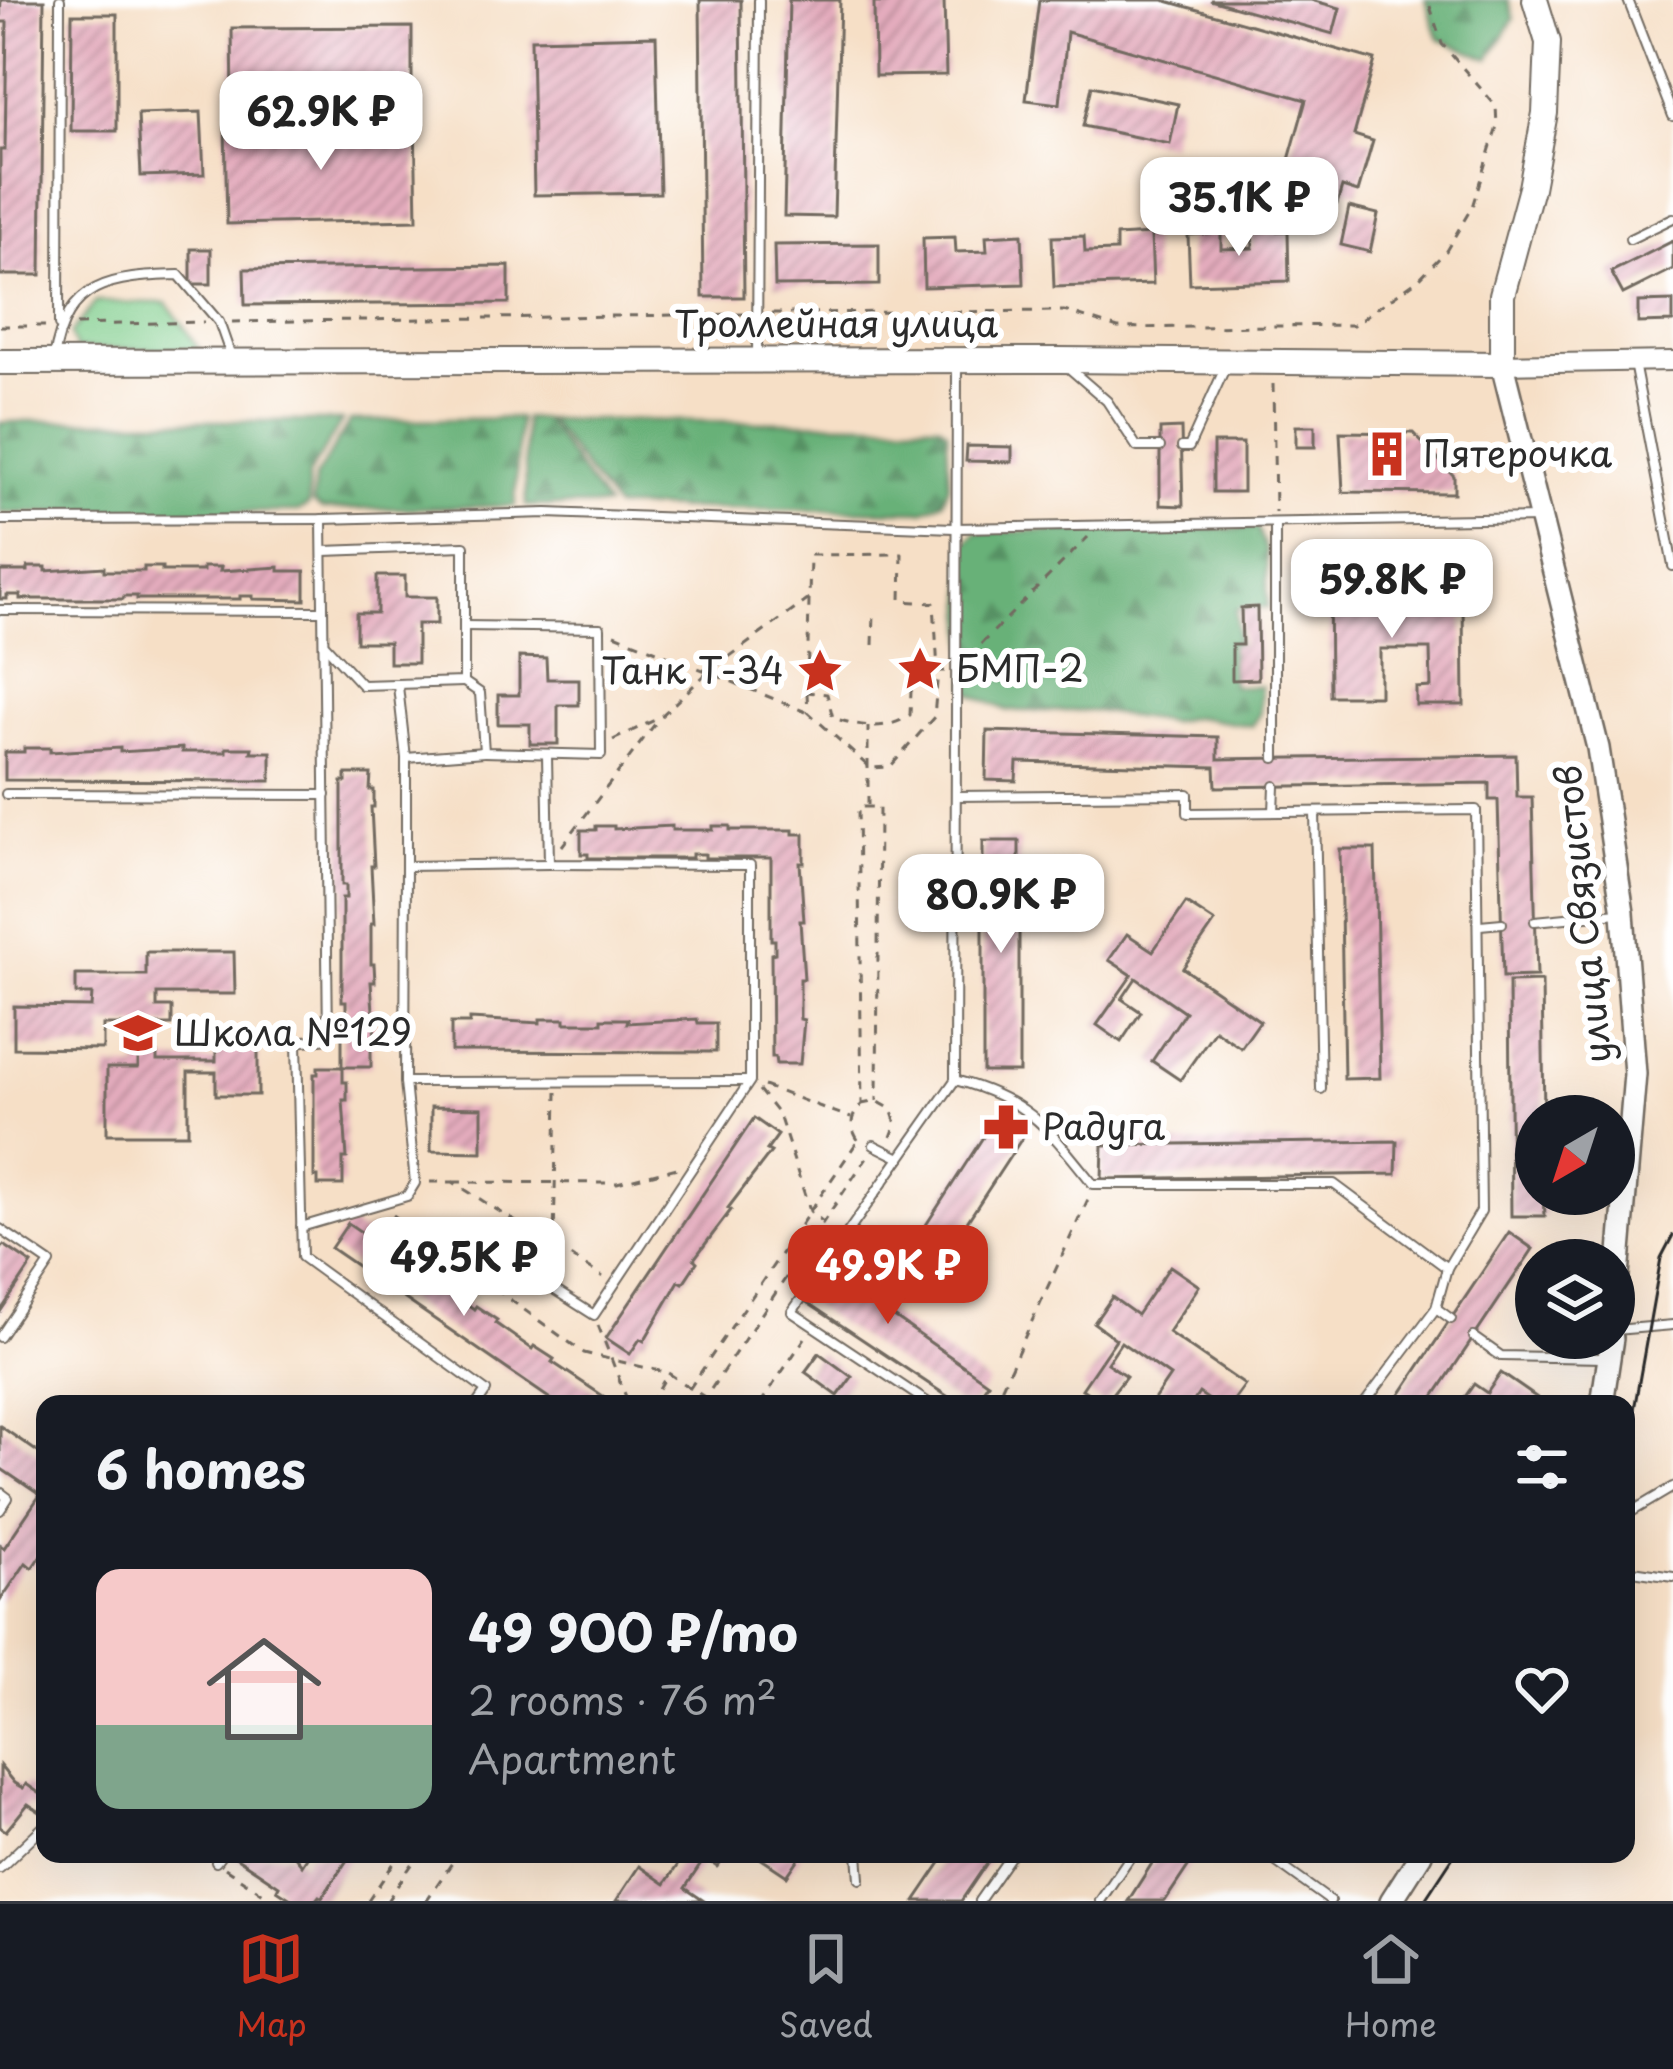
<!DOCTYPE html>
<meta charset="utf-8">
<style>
body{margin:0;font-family:"Playpen Sans",sans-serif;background:#20242c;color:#f1f3f6;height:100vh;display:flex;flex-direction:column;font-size:45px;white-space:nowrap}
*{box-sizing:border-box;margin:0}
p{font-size:39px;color:#9ea1a6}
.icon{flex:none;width:66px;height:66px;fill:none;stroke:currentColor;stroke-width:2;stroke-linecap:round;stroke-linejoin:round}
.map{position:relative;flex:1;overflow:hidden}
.side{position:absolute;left:36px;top:1395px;width:1599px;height:468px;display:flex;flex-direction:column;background:#171b24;border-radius:24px;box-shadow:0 12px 48px #0002}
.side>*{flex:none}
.needle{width:78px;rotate:219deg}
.fabs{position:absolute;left:1515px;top:1095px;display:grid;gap:24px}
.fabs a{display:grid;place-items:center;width:120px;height:120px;border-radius:50%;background:#171b24;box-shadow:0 12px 48px #0002;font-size:60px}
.price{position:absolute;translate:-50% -102px;padding:0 27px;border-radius:24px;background:#fff;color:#222;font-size:39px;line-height:78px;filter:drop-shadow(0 3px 6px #0008)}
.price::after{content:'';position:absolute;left:50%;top:72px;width:36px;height:27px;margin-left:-18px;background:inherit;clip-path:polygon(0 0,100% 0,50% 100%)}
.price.selected{background:#c8321e;color:#fff}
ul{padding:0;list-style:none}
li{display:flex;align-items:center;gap:36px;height:300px;padding:0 60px}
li+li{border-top:3px solid #363941}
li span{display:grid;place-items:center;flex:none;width:336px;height:240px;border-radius:24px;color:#555}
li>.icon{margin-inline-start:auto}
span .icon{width:144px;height:144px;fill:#fffc;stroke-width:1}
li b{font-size:51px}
h2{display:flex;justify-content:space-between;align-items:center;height:144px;padding:0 60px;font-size:51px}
.tabs{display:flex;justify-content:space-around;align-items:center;height:168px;border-top:3px solid #363941;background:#171b24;font-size:33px;color:#9ea1a6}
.tabs a{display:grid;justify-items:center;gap:6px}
.tabs .selected{color:#c8321e}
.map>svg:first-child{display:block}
.green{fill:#81ce8d;stroke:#567c5c;stroke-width:3}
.forest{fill:url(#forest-firs);stroke:#4a6e52;stroke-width:3}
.building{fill:url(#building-hatch)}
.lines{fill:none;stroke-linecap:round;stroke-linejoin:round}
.service-casing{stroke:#726a61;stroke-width:12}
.tertiary-casing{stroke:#726a61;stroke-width:22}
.secondary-casing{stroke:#726a61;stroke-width:26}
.primary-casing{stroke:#726a61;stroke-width:28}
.path{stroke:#726a61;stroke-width:3;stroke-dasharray:9 9;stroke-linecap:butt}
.service{stroke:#fff;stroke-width:8}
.tertiary{stroke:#fff;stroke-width:18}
.secondary{stroke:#fff;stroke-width:21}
.primary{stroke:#fff;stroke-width:24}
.tram{stroke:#2b2b2b;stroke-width:3}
.labels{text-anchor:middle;stroke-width:12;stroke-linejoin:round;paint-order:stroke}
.street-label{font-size:36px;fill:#2b2b2b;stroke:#fff}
.poi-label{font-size:36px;fill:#2b2b2b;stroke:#fff;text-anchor:start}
</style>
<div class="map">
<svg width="1673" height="1901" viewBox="0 0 1673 1901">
<defs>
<pattern id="forest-firs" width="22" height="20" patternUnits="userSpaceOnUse" patternTransform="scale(3)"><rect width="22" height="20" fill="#68b178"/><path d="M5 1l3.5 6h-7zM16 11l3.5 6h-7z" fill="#569063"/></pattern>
<pattern id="building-hatch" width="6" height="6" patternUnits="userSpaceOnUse" patternTransform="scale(3)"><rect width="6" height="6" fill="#e4acbd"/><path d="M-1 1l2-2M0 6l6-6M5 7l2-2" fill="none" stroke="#b98c9a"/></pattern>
</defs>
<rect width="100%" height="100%" fill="#fff"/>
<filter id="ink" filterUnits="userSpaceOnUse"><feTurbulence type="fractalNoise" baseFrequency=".00833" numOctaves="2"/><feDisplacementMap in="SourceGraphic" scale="24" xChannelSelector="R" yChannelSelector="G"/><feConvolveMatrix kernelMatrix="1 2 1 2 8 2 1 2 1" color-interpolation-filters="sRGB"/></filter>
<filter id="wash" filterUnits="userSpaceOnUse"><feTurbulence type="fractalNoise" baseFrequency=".004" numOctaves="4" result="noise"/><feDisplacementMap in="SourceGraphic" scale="48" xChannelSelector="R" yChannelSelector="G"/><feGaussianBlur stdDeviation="2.7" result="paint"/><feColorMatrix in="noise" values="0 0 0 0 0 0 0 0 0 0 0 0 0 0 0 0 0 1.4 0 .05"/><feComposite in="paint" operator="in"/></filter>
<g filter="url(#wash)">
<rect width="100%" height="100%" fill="#f6dfc6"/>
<!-- green -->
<path class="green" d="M96 302 167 303 199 349H76L70 334Z"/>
<!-- forest -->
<g class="forest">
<path d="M1425 0H1508L1514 19 1489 59 1439 39Z"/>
<path d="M519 418 515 506 322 510 313 503 315 478 350 421Z"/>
<path d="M524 418 543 419 606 506H526Z"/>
<path d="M547 419 939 424 947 430 949 484 943 501 923 511 615 508Z"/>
<path d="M26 421H342L308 476 309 505 298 512 0 513V423Z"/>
<path d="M1257 528 1266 550 1268 607 1236 609 1238 652 1230 654 1232 686H1261L1260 714 1251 726 1194 717 1168 722 1095 711H1008L972 694 967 686 963 546 976 532Z"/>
</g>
<g id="blocks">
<!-- building -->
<g class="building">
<path d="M1 0H44L41 275H0V150H5L7 22H0Z"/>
<path d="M700 0H741L744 297H703Z"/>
<path d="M789 0H840L834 217 784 216Z"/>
<path d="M1039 0H1163L1375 60 1354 135 1373 141 1358 192 1342 187 1337 204 1281 188 1306 100 1067 32 1060 104 1026 100Z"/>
<path d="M1210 0H1311L1340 8 1333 34Z"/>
<path d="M944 1 946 75 875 76 874 3Z"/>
<path d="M72 14H117V131H71Z"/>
<path d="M412 27V102L233 103 232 28Z"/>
<path d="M656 36 660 193 534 195 531 39Z"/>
<path d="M1092 86 1178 104 1170 144 1083 126Z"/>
<path d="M201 112 204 174 141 176 138 114Z"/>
<path d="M415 121 417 220 227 224 225 125Z"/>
<path d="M1349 207 1378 214 1370 252 1341 245Z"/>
<path d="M1288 231 1289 281 1190 284 1188 235 1221 233V249L1253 248 1252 232Z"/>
<path d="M1022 234 1024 284 924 287 923 238 955 237 956 252 987 251 986 236Z"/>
<path d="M1151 234 1153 284 1054 287 1052 237 1084 236 1085 252 1116 251V236Z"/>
<path d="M1673 241V269L1623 294 1611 272Z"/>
<path d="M879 244V285L775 286 774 245Z"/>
<rect x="191" y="249" width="20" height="35"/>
<path d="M509 266V303L245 305 244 269Z"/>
<path d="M1673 301V322L1638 323V302Z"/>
<rect x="1296" y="426" width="19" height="21"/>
<path d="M1181 428 1183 506 1160 505V429Z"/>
<path d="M1340 432 1413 433 1454 476V493L1343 492Z"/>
<rect x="1213" y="443" width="30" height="49"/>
<path d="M967 446 1012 447V462L966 461Z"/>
<path d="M28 567H46V571L104 567V571H144V567H162V571H203V567H221L220 571 279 567V571H305V600L253 599V596H240V599H137V596H124L123 599H20V595H7V599H0V571H28Z"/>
<path d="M1329 572H1364V601H1463L1464 705H1416V688L1431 687 1430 649H1380V696H1330Z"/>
<path d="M377 576H405V597H437V624H417V663H389V642H356V613H377Z"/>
<path d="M1257 607 1258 679 1232 680V645H1242L1241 608Z"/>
<path d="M519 657 546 658 547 679H579V705H558V744H530V724H498V695H519Z"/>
<path d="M987 731 1218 737V759L1516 755 1517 797H1532L1537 976 1503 977 1498 800H1489V783L1216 787 1215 767 1017 762 1016 781 986 780Z"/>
<path d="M24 748H50V752L120 748V752L182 748V752H226V748H252L251 752H271V781L5 780V752H24Z"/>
<path d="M346 774H371L370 790H374V807H371L374 866H371L374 924H371V964H374L375 982H371L375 1040H371V1067H342V1015H346V1001H342V898H346V885H342V782H346Z"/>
<path d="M596 826H614V829L672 826V830H713V826H730V830H793V834H804V863H800L804 921H800L804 979H800V1019L804 1020 800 1064H776L775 1057H772L771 954 775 953V940H771V858H705V854H692V858H588V854H581V830H596Z"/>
<rect x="983" y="841" width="36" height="231"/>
<path d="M1340 849H1375L1380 1078 1344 1079Z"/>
<path d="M1186 903 1215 922 1183 968 1260 1021 1241 1048 1215 1030 1180 1080 1152 1061 1185 1012 1136 978 1122 999 1141 1012 1121 1042 1097 1025 1132 975 1109 960 1127 934 1153 951Z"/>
<path d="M146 952H234L235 994H157V1007H172V1025H157V1061H216V1038H258V1095H216V1072H188V1134H107V1068H138V1025H103V1049L14 1048V1006L91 1007 92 994H76V975H146Z"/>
<path d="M1542 981 1544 1116H1536V1194H1544L1545 1216H1511L1509 982Z"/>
<path d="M470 1019 540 1023V1019H565V1023H602V1019H628L627 1023 697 1019 698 1023H716V1052L451 1051V1023H470Z"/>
<path d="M318 1067H343V1082H347V1100H343L347 1158H343V1185H318V1177H314V1074H318Z"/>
<path d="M431 1107 482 1108V1152L431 1151Z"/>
<path d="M1000 1111 1028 1129 927 1283 900 1265Z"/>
<path d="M754 1118 778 1135 767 1150 771 1152 728 1208 731 1210 694 1259 697 1262 683 1283 679 1281 644 1341 640 1339 630 1354 606 1338Z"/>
<path d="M1397 1141 1396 1174 1102 1179 1103 1145Z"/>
<path d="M348 1223 364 1234 366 1231 388 1246 386 1249 446 1285 444 1288 474 1309 476 1306 497 1320 495 1323 532 1349 534 1346 554 1359 552 1362 615 1404H558L549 1398 331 1248Z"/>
<path d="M1509 1232 1533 1249 1429 1404H1394Z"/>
<path d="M4 1245 32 1264 0 1312V1250Z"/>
<path d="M842 1248 895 1285 880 1307 988 1383 973 1404H959L805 1301Z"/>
<path d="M1170 1266 1199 1286 1168 1332 1245 1385 1231 1404H1215L1199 1393 1192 1404H1151L1170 1376 1121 1342 1107 1363 1126 1376 1104 1404 1082 1389 1116 1339 1094 1323 1112 1297 1137 1315Z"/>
<path d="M819 1353 852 1377 838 1396 805 1372Z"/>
<path d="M1501 1373 1546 1404H1460L1474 1384 1487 1393Z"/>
<path d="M0 1426 45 1457V1549L32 1568 26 1563 0 1601V1545L4 1548 40 1495 0 1468Z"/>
<path d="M0 1766 14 1783 23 1788 26 1784 45 1797 40 1812 28 1804 6 1831 0 1827Z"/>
<path d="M231 1854H293L302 1865 309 1854H351L322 1898 319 1896 315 1901H294L277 1890 279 1886Z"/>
<path d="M685 1854H727L718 1867 705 1858 685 1888 704 1901H616L639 1866 665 1884Z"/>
<path d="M754 1854H802L787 1876Z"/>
<path d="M947 1854H993L961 1901H915Z"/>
<path d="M1158 1854 1195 1856 1165 1901H1128Z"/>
</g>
</g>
</g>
<g filter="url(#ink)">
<use href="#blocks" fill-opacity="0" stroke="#726a61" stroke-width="3"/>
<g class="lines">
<!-- service casing -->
<g class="service-casing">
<g id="service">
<path d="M1628 0 1673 116"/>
<path d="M1630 239 1673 218"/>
<path d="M59 325 60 0"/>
<path d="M54 359C66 281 111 277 179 275L219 322 232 359"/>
<path d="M757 359 759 0"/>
<path d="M1634 363 1673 566"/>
<path d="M1070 369 1107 401 1137 447H1160"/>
<path d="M1182 447H1189L1225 368"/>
<path d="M322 519 328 1038 297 1042 302 1257 486 1391 477 1404"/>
<path d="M0 520 322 519 547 513 954 528 1540 518"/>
<path d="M1275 523V758"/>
<path d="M324 551 464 546V682L362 685 325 645"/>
<path d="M0 610 323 611"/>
<path d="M464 682 480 693 484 752 601 755 600 628 464 626"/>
<path d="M398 686 406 758V866L549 864"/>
<path d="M406 758 484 752"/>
<path d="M6 794 326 795"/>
<path d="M956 796 1188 794V813L1476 810 1481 1211 1447 1268 1436 1308 1364 1404"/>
<path d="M1274 812 1275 786"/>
<path d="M1315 812 1321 1089"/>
<path d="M1535 921 1618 913"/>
<path d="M1480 925 1502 923"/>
<path d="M955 1080C1029 1100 1047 1127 1093 1184H1334L1447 1268"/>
<path d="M405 1082 749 1081"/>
<path d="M874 1145 900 1158 955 1080 957 362"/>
<path d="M900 1158 792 1312 930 1404"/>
<path d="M301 1227 407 1196 415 1183 405 1082 406 866"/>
<path d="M0 1229 50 1263 0 1337"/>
<path d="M517 1266 594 1315 750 1081V865L549 864 547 755"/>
<path d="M1436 1308 1451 1319"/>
<path d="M1615 1330 1673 1325"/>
<path d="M1474 1337 1501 1356 1604 1358"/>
<path d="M0 1492 8 1498 0 1510"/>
<path d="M1626 1515 1673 1487"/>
<path d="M1626 1570 1673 1577"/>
<path d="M858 1854 860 1879"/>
<path d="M1265 1854 1330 1901"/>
<path d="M216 1862 222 1854"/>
<path d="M0 1868 45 1825"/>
<path d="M979 1901 1012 1854"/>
<path d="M1100 1901 1132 1854"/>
</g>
</g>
<!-- tertiary casing -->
<g class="tertiary-casing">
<path id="tertiary" d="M1502 364 1673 361"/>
</g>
<!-- secondary casing -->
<g class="secondary-casing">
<g id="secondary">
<path d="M1502 364 1598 748 1623 913 1635 1074 1614 1324"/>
<path d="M1602 1404 1612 1338"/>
<path d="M1391 1901 1421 1854"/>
</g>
</g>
<!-- primary casing -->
<g class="primary-casing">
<path id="primary" d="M0 362 1060 360 1502 364V295L1531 188 1545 113 1548 42 1535 0"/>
</g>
<!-- path -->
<g class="path">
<path d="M772 313 1064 311 1118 328 1353 325 1419 279 1446 251 1472 207 1497 126 1496 106 1442 44 1428 0"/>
<path d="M232 322 744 314"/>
<path d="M76 325 204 322"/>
<path d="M0 326H48"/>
<path d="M1273 384 1275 512"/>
<path d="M902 554 901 601 934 603 938 671 911 691 910 715C886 732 860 726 833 718L827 694 807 692 810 555Z"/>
<path d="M615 634 806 712"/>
<path d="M873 645 874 613"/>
<path d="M968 657 1088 537"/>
<path d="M807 693 808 712 870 768 890 767 934 717 938 671H945"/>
<path d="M613 740 659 718 708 672 809 599"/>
<path d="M868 805V726"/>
<path d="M562 846 658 720"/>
<path d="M764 1086 851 1118"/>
<path d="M759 1090 779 1115 810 1211 823 1222"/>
<path d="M862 1104 877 1101 891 1109 896 1124 891 1137"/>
<path d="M858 1140C849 1125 850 1117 862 1104L858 807H879L877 1101"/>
<path d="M430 1182H453L603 1277"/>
<path d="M453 1182 617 1183 677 1168"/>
<path d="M393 1215 584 1353 668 1373"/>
<path d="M554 1244 557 1092"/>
<path d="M598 1325 628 1402"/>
<path d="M626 1404 646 1403"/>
<path d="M650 1404 668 1373 715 1404"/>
<path d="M679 1404 857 1142"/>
<path d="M701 1404 867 1157"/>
<path d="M760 1404 805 1338"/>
<path d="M994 1404 1089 1197"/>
<path d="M225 1868 274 1901"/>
<path d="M368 1901 400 1854"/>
<path d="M387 1901 419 1854"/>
<path d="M426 1901 458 1854"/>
</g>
<!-- service -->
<use href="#service" class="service"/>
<!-- tertiary -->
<use href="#tertiary" class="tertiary"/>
<!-- secondary -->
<use href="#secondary" class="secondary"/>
<!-- primary -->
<use href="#primary" class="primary"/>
<!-- tram -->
<g class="tram">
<path d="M1626 1455 1661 1258 1673 1235"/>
<path d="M1424 1901 1455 1854"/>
</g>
</g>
</g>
<!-- icons -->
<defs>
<g id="building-bare" transform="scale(3.6)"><path d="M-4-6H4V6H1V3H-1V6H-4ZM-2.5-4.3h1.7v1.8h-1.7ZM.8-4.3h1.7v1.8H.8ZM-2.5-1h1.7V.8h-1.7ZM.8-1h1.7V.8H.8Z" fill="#c8321e" stroke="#fff" stroke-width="2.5" paint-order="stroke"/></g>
<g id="sight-bare" transform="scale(3.6)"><path d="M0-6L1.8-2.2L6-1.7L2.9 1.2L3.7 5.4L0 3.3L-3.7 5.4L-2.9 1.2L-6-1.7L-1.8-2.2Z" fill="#c8321e" stroke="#fff" stroke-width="2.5" paint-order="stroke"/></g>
<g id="school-bare" transform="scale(3.6)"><path d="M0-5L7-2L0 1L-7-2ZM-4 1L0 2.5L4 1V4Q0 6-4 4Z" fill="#c8321e" stroke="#fff" stroke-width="2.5" paint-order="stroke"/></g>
<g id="pharmacy-bare" transform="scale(3.6)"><path d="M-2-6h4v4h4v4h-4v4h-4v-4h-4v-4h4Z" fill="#c8321e" stroke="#fff" stroke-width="2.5" paint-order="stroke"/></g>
</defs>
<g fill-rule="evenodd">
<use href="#building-bare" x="1387" y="454"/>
<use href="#sight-bare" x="920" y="669"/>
<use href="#sight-bare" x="820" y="671"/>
<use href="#school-bare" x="138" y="1033"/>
<use href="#pharmacy-bare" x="1006" y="1127"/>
</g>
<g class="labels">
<!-- street labels -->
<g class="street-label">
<text x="836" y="337">Троллейная улица</text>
<text transform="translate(1583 914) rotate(-96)" y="13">улица Связистов</text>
</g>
<!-- poi labels -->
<g class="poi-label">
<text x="1423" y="467">Пятерочка</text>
<text x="956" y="682">БМП-2</text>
<text x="784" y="684" text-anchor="end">Танк Т-34</text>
<text x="174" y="1046">Школа №129</text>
<text x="1042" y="1140">Радуга</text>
</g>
</g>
</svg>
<div class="fabs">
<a><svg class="needle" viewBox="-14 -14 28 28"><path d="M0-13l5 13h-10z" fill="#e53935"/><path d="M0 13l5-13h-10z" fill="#9ea1a6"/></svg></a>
<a><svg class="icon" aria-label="layers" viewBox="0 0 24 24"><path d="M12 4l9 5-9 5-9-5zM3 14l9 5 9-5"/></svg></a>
</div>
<b class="price" style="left:321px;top:173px">62.9K ₽</b>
<b class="price" style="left:1239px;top:259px">35.1K ₽</b>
<b class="price" style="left:1392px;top:641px">59.8K ₽</b>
<b class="price" style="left:1001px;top:956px">80.9K ₽</b>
<b class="price" style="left:464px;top:1319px">49.5K ₽</b>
<b class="price selected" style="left:888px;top:1327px">49.9K ₽</b>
<section class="side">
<h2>6 homes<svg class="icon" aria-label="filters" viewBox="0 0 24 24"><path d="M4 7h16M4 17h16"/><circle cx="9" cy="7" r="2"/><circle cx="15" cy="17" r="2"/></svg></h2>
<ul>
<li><span style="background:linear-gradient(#f6c9c9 65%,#7fa58c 0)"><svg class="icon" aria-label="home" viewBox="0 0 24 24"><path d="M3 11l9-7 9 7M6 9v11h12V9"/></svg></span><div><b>49 900 ₽/mo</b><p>2 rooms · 76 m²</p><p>Apartment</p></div><svg class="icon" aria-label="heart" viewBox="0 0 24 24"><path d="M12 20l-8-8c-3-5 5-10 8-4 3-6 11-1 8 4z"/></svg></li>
</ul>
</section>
</div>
<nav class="tabs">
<a class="selected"><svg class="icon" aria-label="map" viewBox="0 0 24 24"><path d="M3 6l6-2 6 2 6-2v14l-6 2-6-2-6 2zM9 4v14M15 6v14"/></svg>Map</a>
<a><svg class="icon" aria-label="saved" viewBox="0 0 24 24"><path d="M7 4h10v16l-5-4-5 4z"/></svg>Saved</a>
<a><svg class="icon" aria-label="home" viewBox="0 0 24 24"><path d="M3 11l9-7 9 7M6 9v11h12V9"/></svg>Home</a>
</nav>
